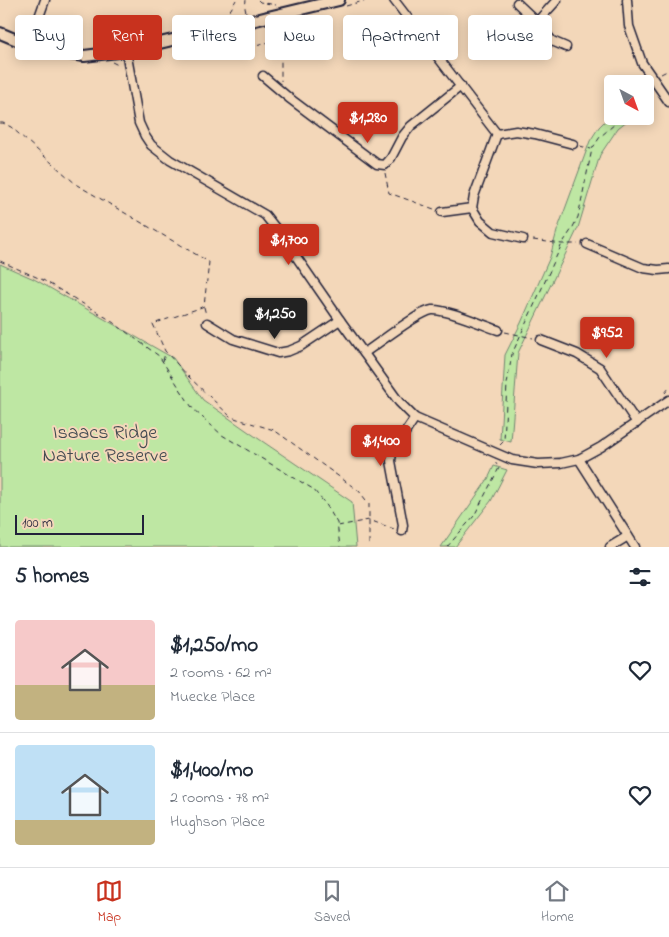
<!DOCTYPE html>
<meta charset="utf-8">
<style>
body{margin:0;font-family:"Indie Flower",sans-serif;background:#f6f6f7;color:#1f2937;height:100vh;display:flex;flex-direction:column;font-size:19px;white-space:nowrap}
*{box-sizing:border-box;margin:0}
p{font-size:16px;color:#747a83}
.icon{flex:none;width:28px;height:28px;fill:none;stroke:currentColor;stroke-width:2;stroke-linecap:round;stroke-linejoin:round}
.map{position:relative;height:547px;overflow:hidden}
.drawer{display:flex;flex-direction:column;background:#fff;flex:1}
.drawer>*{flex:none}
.guide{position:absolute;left:15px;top:15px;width:640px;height:45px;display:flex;gap:10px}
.needle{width:32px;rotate:139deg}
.buttons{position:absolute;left:604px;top:75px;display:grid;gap:10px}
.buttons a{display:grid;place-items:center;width:50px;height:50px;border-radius:5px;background:#fff;box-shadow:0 2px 12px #0003;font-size:25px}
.scale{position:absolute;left:15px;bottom:12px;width:129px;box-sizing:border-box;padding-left:5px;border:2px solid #22223b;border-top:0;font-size:14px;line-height:18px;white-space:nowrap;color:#22223b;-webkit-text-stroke:4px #f3d7b9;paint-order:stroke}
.price{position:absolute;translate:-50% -42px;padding:0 11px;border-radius:5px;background:#c8321e;color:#fff;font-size:16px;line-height:32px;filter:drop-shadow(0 1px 2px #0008)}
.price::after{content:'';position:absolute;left:50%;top:30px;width:15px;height:11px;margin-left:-8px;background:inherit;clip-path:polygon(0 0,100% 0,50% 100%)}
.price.on{background:#222;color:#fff}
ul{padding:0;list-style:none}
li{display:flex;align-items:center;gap:15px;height:125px;padding:0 15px}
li+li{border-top:1px solid #e0e1e3}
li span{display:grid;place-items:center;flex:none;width:140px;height:100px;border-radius:5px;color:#555}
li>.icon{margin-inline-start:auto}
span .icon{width:60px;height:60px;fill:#fffc;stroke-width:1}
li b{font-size:21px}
h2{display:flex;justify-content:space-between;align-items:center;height:60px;padding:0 15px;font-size:21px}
.tag{padding:0 18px;border-radius:5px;background:#fff;box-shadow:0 2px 12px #0003;font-size:18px;line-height:45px}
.tag.on{background:#c8321e;color:#fff}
.tabs{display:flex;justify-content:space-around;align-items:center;height:70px;border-top:1px solid #e0e1e3;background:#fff;font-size:14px;color:#747a83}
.tabs a{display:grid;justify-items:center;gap:2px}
.tabs .on{color:#c8321e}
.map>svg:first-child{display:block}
.green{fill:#bee7a3;stroke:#70846f}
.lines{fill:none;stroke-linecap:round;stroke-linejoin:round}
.street-casing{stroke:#22223b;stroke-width:11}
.secondary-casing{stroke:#22223b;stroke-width:14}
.path{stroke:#22223b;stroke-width:1;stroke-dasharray:5 4;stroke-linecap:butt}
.street{stroke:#f3d7b9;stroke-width:8}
.secondary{stroke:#f3d7b9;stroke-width:10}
.secondary-bridge-casing{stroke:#22223b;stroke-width:14;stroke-linecap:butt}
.secondary-bridge{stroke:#f3d7b9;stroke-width:10}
.labels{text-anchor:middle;stroke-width:4;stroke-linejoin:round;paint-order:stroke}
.park-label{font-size:20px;fill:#414950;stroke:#f3d7b9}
</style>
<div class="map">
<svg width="669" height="547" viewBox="0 0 669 547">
<rect width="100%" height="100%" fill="#f3d7b9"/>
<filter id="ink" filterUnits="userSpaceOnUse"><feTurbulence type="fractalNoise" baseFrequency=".02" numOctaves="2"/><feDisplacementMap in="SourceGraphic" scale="10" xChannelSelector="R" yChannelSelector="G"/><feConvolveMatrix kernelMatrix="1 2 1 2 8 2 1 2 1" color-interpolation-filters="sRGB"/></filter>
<g filter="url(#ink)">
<!-- green -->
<g class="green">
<path d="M612 114V116H633L618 128 600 155 578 228 518 353 511 442 500 439 505 355 521 323 550 257 557 231 590 141 599 127Z"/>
<path d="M0 264 34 279 173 358 203 400 256 437 352 502 356 547H0Z"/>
<path d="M494 466 507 470 491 501 455 547H441L488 479Z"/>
</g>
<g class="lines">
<!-- street casing -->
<g class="street-casing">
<g id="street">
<path d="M394 0 497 134"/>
<path d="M627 0 629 26 642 63 669 102"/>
<path d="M517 3 537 22 552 41 566 47"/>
<path d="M537 22 557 0"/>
<path d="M29 45 45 0"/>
<path d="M126 51 139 123 145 136 151 145 170 160 265 215 284 239 340 320 399 402 415 418 512 460 538 464 561 463 579 459 601 447 669 400"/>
<path d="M263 76 289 98 377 164 385 165 391 158 402 137 411 126 461 86"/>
<path d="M442 212 472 208"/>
<path d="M523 239 493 232 480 221 472 208 474 196 497 134 516 131 535 134 573 144"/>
<path d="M587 244 643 268 658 270 669 269"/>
<path d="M207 323 233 339 278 353 289 351 301 346 340 320"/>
<path d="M541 340 577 354 600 368 637 423"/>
<path d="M364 353C378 344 418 312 432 310 447 309 483 325 498 330"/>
<path d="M579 459 635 547"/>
<path d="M402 531 403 525 391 461 392 452 415 418"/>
<path d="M610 547 628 536"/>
</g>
</g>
<!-- secondary casing -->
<g class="secondary-casing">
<g id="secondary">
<path d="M268 17 339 0"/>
<path d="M0 33 29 45 49 51 84 56 126 51 227 27"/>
</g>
</g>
<!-- path -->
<g class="path">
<path d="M258 0 260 2 276 5"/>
<path d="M346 6 367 0"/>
<path d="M246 12 245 8 246 0"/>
<path d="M223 17 231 9 236 0"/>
<path d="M251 30 255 45 270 42 281 58V81"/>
<path d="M220 38V43L240 49 255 45"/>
<path d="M271 41 285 22"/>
<path d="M112 62 120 66"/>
<path d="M661 74 669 70"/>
<path d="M645 102 653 96"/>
<path d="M0 123H3L11 127 77 185 209 262 204 306 197 309 153 324 165 351 189 377 231 417 274 430 359 491 369 504V547"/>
<path d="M580 146 591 149"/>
<path d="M385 173 389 193 434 209"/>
<path d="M533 240 562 244H578"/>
<path d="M0 261 43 280 107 318 159 356 193 409 222 435 313 489 327 506 337 523 340 547"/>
<path d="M204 307 206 315"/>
<path d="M505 332 533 338"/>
<path d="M163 361 165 353"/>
<path d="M665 393 669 388"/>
<path d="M500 445 504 441 507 384 512 354 562 244 572 229 578 217 592 149 600 137 624 116"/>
<path d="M338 526 369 520 394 529"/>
<path d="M447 547 474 516 499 468 495 462"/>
</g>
<!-- street -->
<use href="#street" class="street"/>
<!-- secondary -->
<use href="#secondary" class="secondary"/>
<!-- secondary-bridge casing -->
<g class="secondary-bridge-casing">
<path id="secondary-bridge" d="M227 27 268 17"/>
</g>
<!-- secondary-bridge -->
<use href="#secondary-bridge" class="secondary-bridge"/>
</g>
</g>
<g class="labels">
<!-- park labels -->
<g class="park-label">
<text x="105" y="438">Isaacs Ridge<tspan x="105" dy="23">Nature Reserve</tspan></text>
</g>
</g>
</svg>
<div class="buttons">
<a><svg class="needle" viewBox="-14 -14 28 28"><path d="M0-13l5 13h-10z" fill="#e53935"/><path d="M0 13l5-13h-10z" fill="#747a83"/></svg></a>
</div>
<div class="scale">100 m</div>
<b class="price" style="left:368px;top:144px">$1,280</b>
<b class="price" style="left:289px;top:266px">$1,700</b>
<b class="price on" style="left:275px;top:340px">$1,250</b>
<b class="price" style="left:607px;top:359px">$952</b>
<b class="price" style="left:381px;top:467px">$1,400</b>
<div class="guide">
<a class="tag">Buy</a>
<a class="tag on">Rent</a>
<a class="tag">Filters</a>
<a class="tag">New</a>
<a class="tag">Apartment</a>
<a class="tag">House</a>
</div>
</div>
<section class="drawer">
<h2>5 homes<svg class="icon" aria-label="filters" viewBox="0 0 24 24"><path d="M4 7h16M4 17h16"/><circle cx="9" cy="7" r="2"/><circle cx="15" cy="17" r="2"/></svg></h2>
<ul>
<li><span style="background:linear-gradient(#f6c9c9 65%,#c2b280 0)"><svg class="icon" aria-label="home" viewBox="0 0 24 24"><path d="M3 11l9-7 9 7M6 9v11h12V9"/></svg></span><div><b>$1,250/mo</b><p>2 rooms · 62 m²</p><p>Muecke Place</p></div><svg class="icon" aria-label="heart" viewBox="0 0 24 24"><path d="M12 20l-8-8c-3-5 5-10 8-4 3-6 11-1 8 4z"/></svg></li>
<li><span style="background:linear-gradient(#bfe0f5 75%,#c2b280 0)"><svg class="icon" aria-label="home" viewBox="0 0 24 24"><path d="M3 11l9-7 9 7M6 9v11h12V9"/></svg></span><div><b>$1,400/mo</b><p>2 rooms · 78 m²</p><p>Hughson Place</p></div><svg class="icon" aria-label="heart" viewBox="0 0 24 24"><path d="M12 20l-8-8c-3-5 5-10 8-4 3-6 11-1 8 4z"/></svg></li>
</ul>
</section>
<nav class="tabs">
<a class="on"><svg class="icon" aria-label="map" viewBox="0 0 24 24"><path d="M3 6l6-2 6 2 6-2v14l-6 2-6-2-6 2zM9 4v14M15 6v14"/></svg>Map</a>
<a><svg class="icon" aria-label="saved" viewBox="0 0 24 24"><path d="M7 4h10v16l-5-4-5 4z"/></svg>Saved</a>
<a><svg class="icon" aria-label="home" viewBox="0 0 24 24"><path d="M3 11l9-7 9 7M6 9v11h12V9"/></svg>Home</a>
</nav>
